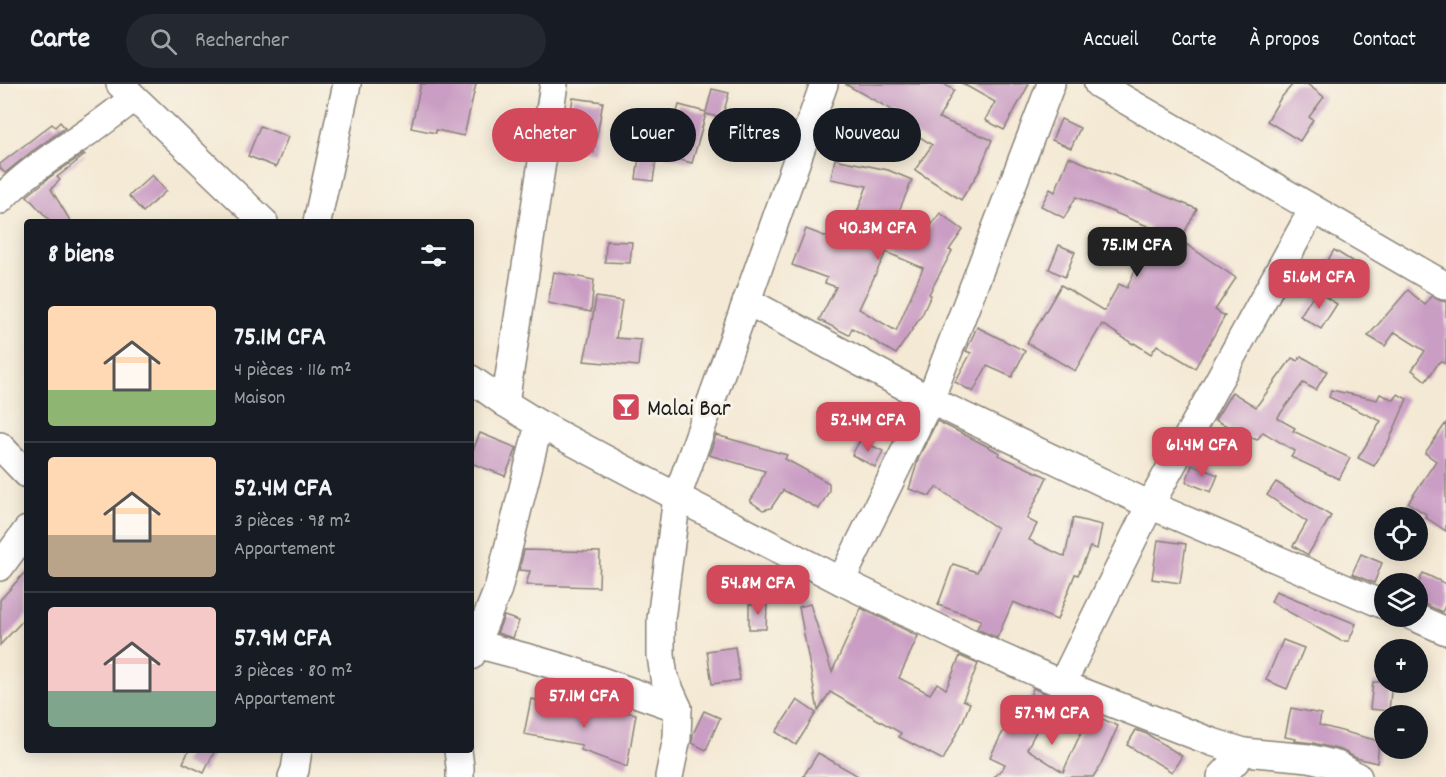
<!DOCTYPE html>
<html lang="fr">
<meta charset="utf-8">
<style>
body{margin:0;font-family:Dekko,sans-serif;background:#242831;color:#f1f3f6;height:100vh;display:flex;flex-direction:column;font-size:22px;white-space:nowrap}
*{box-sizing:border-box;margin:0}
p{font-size:20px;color:#9ea1a6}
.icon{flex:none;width:33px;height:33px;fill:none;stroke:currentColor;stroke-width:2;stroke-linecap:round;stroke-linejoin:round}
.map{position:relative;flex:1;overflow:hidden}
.sheet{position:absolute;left:24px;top:135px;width:450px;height:534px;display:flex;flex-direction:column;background:#171b24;border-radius:6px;box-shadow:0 3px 15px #0003}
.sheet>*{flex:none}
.guide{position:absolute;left:492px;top:24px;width:570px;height:54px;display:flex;gap:12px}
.buttons{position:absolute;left:1374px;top:423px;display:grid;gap:12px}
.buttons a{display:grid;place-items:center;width:54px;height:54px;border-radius:50%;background:#171b24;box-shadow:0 3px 15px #0003;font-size:30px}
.price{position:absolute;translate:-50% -51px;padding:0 14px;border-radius:12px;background:#d1495b;color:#fff;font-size:20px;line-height:39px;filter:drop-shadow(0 2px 3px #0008)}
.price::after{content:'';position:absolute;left:50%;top:36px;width:18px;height:14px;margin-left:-9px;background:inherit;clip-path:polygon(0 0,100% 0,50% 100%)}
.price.on{background:#222;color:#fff}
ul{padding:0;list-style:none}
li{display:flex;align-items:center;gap:18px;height:150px;padding:0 24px}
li+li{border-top:2px solid #363941}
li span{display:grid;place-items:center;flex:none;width:168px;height:120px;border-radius:6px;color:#555}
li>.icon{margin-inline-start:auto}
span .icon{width:72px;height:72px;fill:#fffc;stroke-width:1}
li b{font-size:26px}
h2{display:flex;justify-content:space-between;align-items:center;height:72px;padding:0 24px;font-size:26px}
.chip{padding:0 21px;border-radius:27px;background:#171b24;box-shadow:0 3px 15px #0003;font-size:21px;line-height:54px}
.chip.on{background:#d1495b;color:#fff}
header{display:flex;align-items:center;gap:36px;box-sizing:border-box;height:84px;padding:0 30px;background:#171b24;border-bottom:2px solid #363941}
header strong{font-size:28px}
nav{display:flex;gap:33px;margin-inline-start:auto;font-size:21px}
.search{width:420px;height:54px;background:#242831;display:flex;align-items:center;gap:15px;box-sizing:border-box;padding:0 21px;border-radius:33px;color:#9ea1a6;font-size:22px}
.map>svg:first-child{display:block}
.building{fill:#ca9ec4;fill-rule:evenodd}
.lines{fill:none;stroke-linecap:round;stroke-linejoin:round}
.street-casing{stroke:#888278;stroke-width:30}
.street{stroke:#fff;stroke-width:27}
.labels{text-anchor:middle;stroke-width:6;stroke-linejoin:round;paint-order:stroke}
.poi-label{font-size:24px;fill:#1c1c1c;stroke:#f7f3e8;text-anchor:start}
</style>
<header>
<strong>Carte</strong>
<div class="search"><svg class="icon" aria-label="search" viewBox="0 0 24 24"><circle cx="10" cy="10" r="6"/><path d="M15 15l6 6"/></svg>Rechercher</div>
<nav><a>Accueil</a><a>Carte</a><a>À propos</a><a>Contact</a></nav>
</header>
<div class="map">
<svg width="1446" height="693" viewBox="0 0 1446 693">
<rect width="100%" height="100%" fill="#f7f3e8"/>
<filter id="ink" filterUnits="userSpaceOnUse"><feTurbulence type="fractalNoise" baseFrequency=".0167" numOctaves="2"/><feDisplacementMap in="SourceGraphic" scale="12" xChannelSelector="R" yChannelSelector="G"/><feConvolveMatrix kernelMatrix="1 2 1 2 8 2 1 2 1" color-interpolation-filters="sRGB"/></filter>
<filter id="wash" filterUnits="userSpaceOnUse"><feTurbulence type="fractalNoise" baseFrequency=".008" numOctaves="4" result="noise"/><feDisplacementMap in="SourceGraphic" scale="24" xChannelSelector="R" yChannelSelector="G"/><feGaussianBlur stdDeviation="1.35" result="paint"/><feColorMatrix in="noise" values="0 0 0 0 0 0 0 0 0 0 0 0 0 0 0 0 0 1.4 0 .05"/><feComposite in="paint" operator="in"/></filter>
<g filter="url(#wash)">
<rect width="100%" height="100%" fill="#f4e9d4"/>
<g id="blocks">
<!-- building -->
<g class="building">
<path d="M421 0H476L464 52 436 46V49L411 44Z"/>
<path d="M845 0H944L954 6 939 34 992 56 981 82 982 83 961 116 915 86 932 61 890 33 894 27Z"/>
<path d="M963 0H1029L1004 46 985 36 995 18Z"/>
<path d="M1293 0H1307L1324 13 1309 33 1313 36 1300 57 1267 37 1280 15Z"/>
<path d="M712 5 729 9 722 34 706 30 692 79 657 70 653 97 636 95 643 42 672 47 679 21 706 28Z"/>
<path d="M573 14 603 18 594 69 565 64Z"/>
<path d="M1061 35 1080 44 1071 64 1052 56Z"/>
<path d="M60 38 65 44 31 68 5 89 0 84V80L52 40 55 43Z"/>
<path d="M260 42 288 53 276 83 248 72Z"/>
<path d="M84 70 85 71 57 93 60 96 51 105 71 138H51L27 112 50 93Z"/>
<path d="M1069 73 1197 125 1180 156 1236 194 1215 226 1225 232 1195 284 1157 261 1151 270 1134 259 1133 260 1102 240 1075 287 1027 259 1061 201 1104 227 1119 200 1127 204 1144 166 1142 165 1150 143 1076 113 1064 134 1041 122 1050 105 1055 108Z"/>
<path d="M835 75 888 86 912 96 894 139 923 152 940 129 963 146 949 166 952 167 929 210 931 211 922 231 896 270 852 244 849 251 819 236 836 203 825 199 827 194 792 181 806 145 845 160 867 102 831 95ZM886 168 923 184 896 247 859 225Z"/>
<path d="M152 91 166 107 143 128 129 112Z"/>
<path d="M606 157 632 158 630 179 605 178Z"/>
<path d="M1059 161 1075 168 1065 193 1049 185Z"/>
<path d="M1334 166 1352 177 1334 207 1316 196Z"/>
<path d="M554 188 594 196 591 228 548 219Z"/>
<path d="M1408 206 1425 221 1431 212 1439 216 1446 218V280L1440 277 1426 297 1412 286 1425 267 1395 248 1385 262 1368 252Z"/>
<path d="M1316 207 1337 220 1321 245 1300 232Z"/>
<path d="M596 213 622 217 616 254 641 256 638 282 584 277 590 249Z"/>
<path d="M977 243 1025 267 1012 293 987 282 973 308 955 298 971 269 966 267Z"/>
<path d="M1301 272 1327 287 1316 306 1303 299 1277 334 1295 344 1293 347 1350 374 1339 395 1291 373 1295 367 1263 348 1257 356 1242 349 1234 343 1233 345 1215 336 1232 308 1256 323 1292 274 1298 277Z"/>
<path d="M1331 306 1377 316 1380 310 1394 316 1398 310 1407 315 1388 359 1374 382 1358 374 1381 337 1329 313Z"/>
<path d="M937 337 983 360 1000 369 998 371 1047 393 1027 435 1037 440 1029 456 1065 473 1073 434 1102 441 1097 465 1090 463 1078 491 1075 490 1057 536 1013 518 997 554 977 545 981 536 938 521 953 480 977 488 997 444 936 403 930 412 909 405 919 373Z"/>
<path d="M1446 339V447L1425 433 1426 430 1408 419 1436 377 1425 369Z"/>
<path d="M480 349 517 364 505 392 471 379V371Z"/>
<path d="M716 351 787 371 785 375 829 399V407L819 425 783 406 771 424 763 426 750 417 756 408 765 387 709 371Z"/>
<path d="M860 356 883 367 875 383 852 371Z"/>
<path d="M1192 381 1218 391 1211 408 1186 398Z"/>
<path d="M1276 398 1331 432 1308 471 1293 462 1307 438 1267 411Z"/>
<path d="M1158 456 1186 460 1180 499 1152 495Z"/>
<path d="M524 466 600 468 599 503 526 501 530 487 519 486Z"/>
<path d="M1361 470 1382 479 1374 499 1352 490Z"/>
<path d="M27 486V532L0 561V516Z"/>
<path d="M1423 489 1446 500V520L1442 528 1418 517V501Z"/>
<path d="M1276 507 1356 540 1349 557H1341L1271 518Z"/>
<path d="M749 520H767L766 545H749Z"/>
<path d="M810 520 832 588 861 524 918 552 899 594 930 610 937 599 946 605 960 572 978 580 963 616 970 619 963 637 943 676 899 653 901 649 830 608 818 627 799 523Z"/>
<path d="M504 532 519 537 513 554 497 549Z"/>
<path d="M1283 556 1304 564 1287 605 1266 596Z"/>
<path d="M735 563 740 596 712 600 707 567Z"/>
<path d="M1373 598H1392L1389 627 1370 625Z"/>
<path d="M1033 604 1052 613 1043 636H1042L1027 665 1063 688 1090 629 1118 642 1100 682 1093 693H994L1003 684 1005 680 990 673 1005 644 1016 650Z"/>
<path d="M531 615 600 628 601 623 636 630 627 683 581 666 582 661 524 650Z"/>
<path d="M797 616 816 629 796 661 776 648Z"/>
<path d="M1291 624 1321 630 1319 641 1379 657 1377 679 1356 674 1341 666 1313 659 1295 657 1296 655 1285 653Z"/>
<path d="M704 627 720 634 706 666 692 659 693 650Z"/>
<path d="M1136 646 1147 650 1182 672 1172 688 1127 661Z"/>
<path d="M189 666H215L204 689 183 679Z"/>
<path d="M818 669 860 693H803Z"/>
</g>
</g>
</g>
<g filter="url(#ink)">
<use href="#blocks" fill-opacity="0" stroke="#888278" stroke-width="1.5"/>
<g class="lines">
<!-- street casing -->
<g class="street-casing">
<g id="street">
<path d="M120 0 264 138"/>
<path d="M1098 0 1446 202"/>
<path d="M0 116C25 89 55 71 85 50 102 39 118 26 134 14"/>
<path d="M317 138 347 0"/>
<path d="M747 217 930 316 1150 421 1384 521"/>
<path d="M471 295 505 319 539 340 677 413 841 497 963 556 1062 600 1212 658 1244 668 1309 674 1337 681 1358 693"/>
<path d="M505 319 554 0"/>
<path d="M0 362 27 390"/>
<path d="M0 483 27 446"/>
<path d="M841 497 930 316 1051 0"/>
<path d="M1412 532 1446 547"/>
<path d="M476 560 529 574 567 585 678 624"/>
<path d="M471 572 498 505 539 340"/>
<path d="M1062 600 1150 421 1313 125"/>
<path d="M458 666 460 683V693"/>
<path d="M292 693 295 686 298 666"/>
<path d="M669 693 677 654 678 624 664 593 661 571V535L677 413 824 0"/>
<path d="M1221 693 1244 668"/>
</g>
</g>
<!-- street -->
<use href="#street" class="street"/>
</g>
</g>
<!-- icons -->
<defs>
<g id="bar-square" transform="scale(1.5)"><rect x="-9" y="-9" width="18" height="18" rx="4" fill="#d1495b" stroke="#f7f3e8"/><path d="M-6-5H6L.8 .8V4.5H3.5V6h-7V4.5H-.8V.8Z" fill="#fff"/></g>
</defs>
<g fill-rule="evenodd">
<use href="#bar-square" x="626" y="323"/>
</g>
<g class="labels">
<!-- poi labels -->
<g class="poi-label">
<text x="647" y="331">Malai Bar</text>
</g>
</g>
</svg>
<div class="buttons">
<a><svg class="icon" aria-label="locate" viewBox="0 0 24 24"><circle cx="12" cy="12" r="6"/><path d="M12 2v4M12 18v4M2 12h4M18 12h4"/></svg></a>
<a><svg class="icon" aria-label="layers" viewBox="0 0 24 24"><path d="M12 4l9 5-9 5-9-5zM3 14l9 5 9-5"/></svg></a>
<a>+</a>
<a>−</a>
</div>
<b class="price" style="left:878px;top:177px">40.3M CFA</b>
<b class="price on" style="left:1137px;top:194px">75.1M CFA</b>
<b class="price" style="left:1319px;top:226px">51.6M CFA</b>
<b class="price" style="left:868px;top:369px">52.4M CFA</b>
<b class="price" style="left:1202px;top:394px">61.4M CFA</b>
<b class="price" style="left:758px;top:532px">54.8M CFA</b>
<b class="price" style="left:584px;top:645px">57.1M CFA</b>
<b class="price" style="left:1052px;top:662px">57.9M CFA</b>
<div class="guide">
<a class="chip on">Acheter</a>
<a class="chip">Louer</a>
<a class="chip">Filtres</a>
<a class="chip">Nouveau</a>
</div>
<section class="sheet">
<h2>8 biens<svg class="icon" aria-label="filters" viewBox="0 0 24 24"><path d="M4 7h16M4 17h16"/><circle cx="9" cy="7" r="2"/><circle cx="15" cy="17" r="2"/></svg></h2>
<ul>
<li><span style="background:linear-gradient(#ffd9b3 70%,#8fb573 0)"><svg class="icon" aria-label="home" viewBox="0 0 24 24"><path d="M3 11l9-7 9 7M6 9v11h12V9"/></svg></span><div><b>75.1M CFA</b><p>4 pièces · 116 m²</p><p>Maison</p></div></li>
<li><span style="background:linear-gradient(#ffd9b3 65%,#b9a48a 0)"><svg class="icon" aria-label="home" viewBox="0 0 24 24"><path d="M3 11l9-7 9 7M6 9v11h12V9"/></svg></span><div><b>52.4M CFA</b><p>3 pièces · 98 m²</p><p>Appartement</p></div></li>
<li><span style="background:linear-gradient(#f6c9c9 70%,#7fa58c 0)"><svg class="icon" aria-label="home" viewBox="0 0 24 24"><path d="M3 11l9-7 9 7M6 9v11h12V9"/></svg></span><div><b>57.9M CFA</b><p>3 pièces · 80 m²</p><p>Appartement</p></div></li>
</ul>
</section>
</div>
